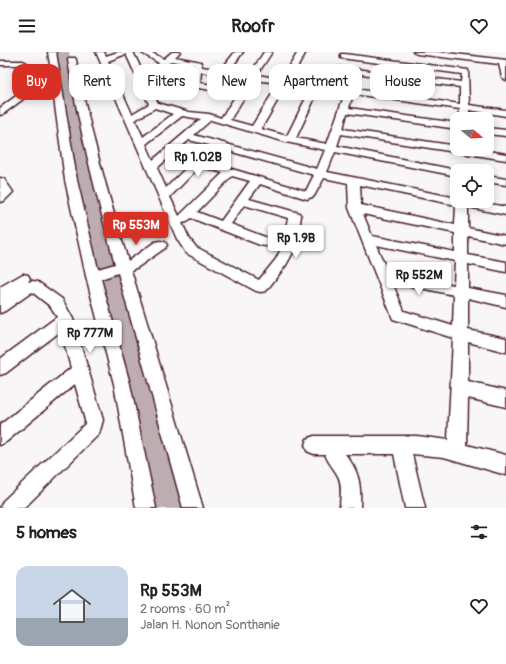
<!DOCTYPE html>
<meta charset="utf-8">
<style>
body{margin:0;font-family:Pangolin,sans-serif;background:#f2f2f2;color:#222;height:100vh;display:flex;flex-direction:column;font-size:15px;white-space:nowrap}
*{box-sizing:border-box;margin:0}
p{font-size:13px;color:#767676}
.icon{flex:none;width:22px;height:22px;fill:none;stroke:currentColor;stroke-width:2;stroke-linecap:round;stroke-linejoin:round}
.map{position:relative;height:456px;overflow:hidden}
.sheet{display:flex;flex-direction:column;background:#fff;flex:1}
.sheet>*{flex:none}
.top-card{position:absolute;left:12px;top:12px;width:482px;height:36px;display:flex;gap:8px}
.needle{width:26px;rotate:108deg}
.tools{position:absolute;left:450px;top:60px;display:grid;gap:8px}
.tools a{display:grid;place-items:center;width:44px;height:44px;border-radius:8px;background:#fff;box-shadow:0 2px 10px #0003;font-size:20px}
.price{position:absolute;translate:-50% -34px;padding:0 9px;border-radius:4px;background:#fff;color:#222;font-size:13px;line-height:26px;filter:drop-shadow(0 1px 2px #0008)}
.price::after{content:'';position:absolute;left:50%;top:24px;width:12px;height:9px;margin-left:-6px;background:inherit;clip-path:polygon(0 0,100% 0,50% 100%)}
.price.active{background:#d93025;color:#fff}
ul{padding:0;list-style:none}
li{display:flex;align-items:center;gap:12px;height:100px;padding:0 16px}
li+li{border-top:1px solid #e0e0e0}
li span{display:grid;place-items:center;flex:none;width:112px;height:80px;border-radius:12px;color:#555}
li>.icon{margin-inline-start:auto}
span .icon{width:48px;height:48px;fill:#fffc;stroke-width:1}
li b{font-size:17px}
h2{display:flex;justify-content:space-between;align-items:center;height:48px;padding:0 16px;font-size:17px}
.pill{padding:0 14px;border-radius:12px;background:#fff;box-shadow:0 2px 10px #0003;font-size:14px;line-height:36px}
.pill.active{background:#d93025;color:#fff}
header{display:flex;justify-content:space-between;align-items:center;height:52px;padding:0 16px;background:#fff;font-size:18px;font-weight:700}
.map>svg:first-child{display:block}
.water{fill:#bdadb0;stroke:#8f747b}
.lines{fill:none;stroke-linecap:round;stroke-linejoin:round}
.river{fill:#bdadb0;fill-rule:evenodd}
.minor-casing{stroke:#4a1f2b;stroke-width:3}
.minor{fill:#fff;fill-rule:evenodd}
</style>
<header><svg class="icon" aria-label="menu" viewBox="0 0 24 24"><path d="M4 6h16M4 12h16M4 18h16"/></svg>Roofr<svg class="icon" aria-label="heart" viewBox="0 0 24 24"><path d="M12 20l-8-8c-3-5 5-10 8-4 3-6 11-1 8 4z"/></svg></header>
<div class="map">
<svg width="506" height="456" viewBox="0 0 506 456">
<rect width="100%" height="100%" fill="#f8f6f7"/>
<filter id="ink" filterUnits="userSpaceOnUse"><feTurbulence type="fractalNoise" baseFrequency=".025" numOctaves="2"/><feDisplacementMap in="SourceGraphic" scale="8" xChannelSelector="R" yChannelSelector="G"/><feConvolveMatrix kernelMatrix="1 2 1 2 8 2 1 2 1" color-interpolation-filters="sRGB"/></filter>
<g filter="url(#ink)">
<!-- water -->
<path class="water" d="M165 360 193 456H146L129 373Z"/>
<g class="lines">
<!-- river -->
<path class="river" d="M57 0H69L92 128 105 167 179 456H147L85 167 74 128Z"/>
<!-- minor casing -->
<g class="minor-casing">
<g id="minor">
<path d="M48 0H56L77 128 98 217 115 212C97 145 79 78 68 8L69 6H75L76 8C89 76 108 142 128 209L155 190 160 189 165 190 167 193 165 196 138 215 131 218 203 456H183L118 221 101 227 130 332 156 456H136L114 332 86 224 65 128 52 31 42 33 3 62 0 63V56L36 29 52 26Z"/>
<path d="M96 0H104L106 4 118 0H133L145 25 159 11 140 0H150L164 7 172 0H180L175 5 201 10 202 15 221 18 235 0H243L229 19 250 22 264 0H272L257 23 282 27 298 0H306L290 28 347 36 351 33 354 34 355 37 460 52V35L339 19 335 17 339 15 461 30 462 22 341 6V2H344L468 18 469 53 506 58V64L469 58V67H459L460 57 353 42 349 56 457 71V77L347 61 343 77 457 94V97H477L506 102V108L341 82 337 94 461 119H457V124L335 100 327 120 457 146V149H475L506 155V163L468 155V176L506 184V192L468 184V203L506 210V220L468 212V236L506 243V255L468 246V278L506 286V300L468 290V330L506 339V355L468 346 467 393 506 403V423L444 405 412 402 425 456H405L394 402H345C360 420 361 433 360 456H340C340 446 343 433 338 424 334 416 328 411 325 402H314L307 399 305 393 307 387 314 384H417L448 388 453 286 393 267 349 156 348 131 324 126 314 144 307 147 260 132 249 147 299 161 301 164 296 195 286 213 266 239 261 240 256 239 186 201 177 187ZM126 2 149 52 132 62 108 9ZM171 9 194 13 193 19 165 15ZM161 19 192 24 191 33 192 35 237 42 221 66 209 62 189 60 158 51 148 32 182 37 186 34 182 31 152 27ZM201 20 247 27 240 37 200 31ZM255 28 279 31 252 74 230 68ZM287 32 311 36 287 84 261 77ZM319 37 345 41 327 92 296 86ZM155 56 173 62 143 85 135 68ZM182 64 201 67 153 108 146 92ZM211 68 286 90 325 98 317 117 194 83ZM189 88 209 93 166 136 157 116ZM218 96 314 123 306 139 205 109ZM200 114 223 121 179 164 170 145ZM232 124 250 129 221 169 197 160ZM360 133 456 153 455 173 361 153ZM244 153 288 166 282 195 276 207 259 228 196 195 189 186 182 171 187 170 191 166 260 193 265 194 270 193 271 190 270 187 231 172ZM363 162 455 181V200L372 184ZM376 193 455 209 454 233 387 219ZM392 230 454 243 453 274 404 259Z"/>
<path d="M413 0H438L506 8V28L502 25 499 12 417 2Z"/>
<path d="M0 9H23L27 11 23 13H0Z"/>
<path d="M487 76 506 78V84L487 82Z"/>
<path d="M487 124 506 127V133L487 130Z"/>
<path d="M0 126 4 127 13 140 4 149 0 150Z"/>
<path d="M23 222 28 223 30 227 28 230 33 229 38 230 62 247 73 267 103 368 99 382 24 456H0L3 449 85 372V368L75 332 6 390 0 393V373L71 316 61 279 6 321 0 323V307L57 265 51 255 32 240 5 259 0 261V235Z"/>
</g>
</g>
<!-- minor -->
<use href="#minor" class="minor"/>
</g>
</g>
</svg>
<div class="tools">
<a><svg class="needle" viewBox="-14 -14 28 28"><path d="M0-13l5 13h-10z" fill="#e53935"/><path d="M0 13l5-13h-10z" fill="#767676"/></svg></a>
<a><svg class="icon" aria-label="locate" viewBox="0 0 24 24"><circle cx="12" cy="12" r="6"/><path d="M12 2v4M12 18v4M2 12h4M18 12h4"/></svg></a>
</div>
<b class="price" style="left:198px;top:126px">Rp 1.02B</b>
<b class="price active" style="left:136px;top:194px">Rp 553M</b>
<b class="price" style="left:296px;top:207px">Rp 1.9B</b>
<b class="price" style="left:419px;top:244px">Rp 552M</b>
<b class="price" style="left:90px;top:302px">Rp 777M</b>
<div class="top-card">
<a class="pill active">Buy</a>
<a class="pill">Rent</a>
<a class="pill">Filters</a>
<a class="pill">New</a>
<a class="pill">Apartment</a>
<a class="pill">House</a>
</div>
</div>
<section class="sheet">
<h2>5 homes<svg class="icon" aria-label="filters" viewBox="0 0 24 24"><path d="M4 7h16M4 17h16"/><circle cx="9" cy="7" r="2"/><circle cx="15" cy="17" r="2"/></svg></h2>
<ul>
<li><span style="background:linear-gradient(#c9d6e8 65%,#9aa5b1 0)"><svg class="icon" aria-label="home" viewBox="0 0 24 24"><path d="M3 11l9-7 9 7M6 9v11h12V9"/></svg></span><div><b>Rp 553M</b><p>2 rooms · 60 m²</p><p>Jalan H. Nonon Sonthanie</p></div><svg class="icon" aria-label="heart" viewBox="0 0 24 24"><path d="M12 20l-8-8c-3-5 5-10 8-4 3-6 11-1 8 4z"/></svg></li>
</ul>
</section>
